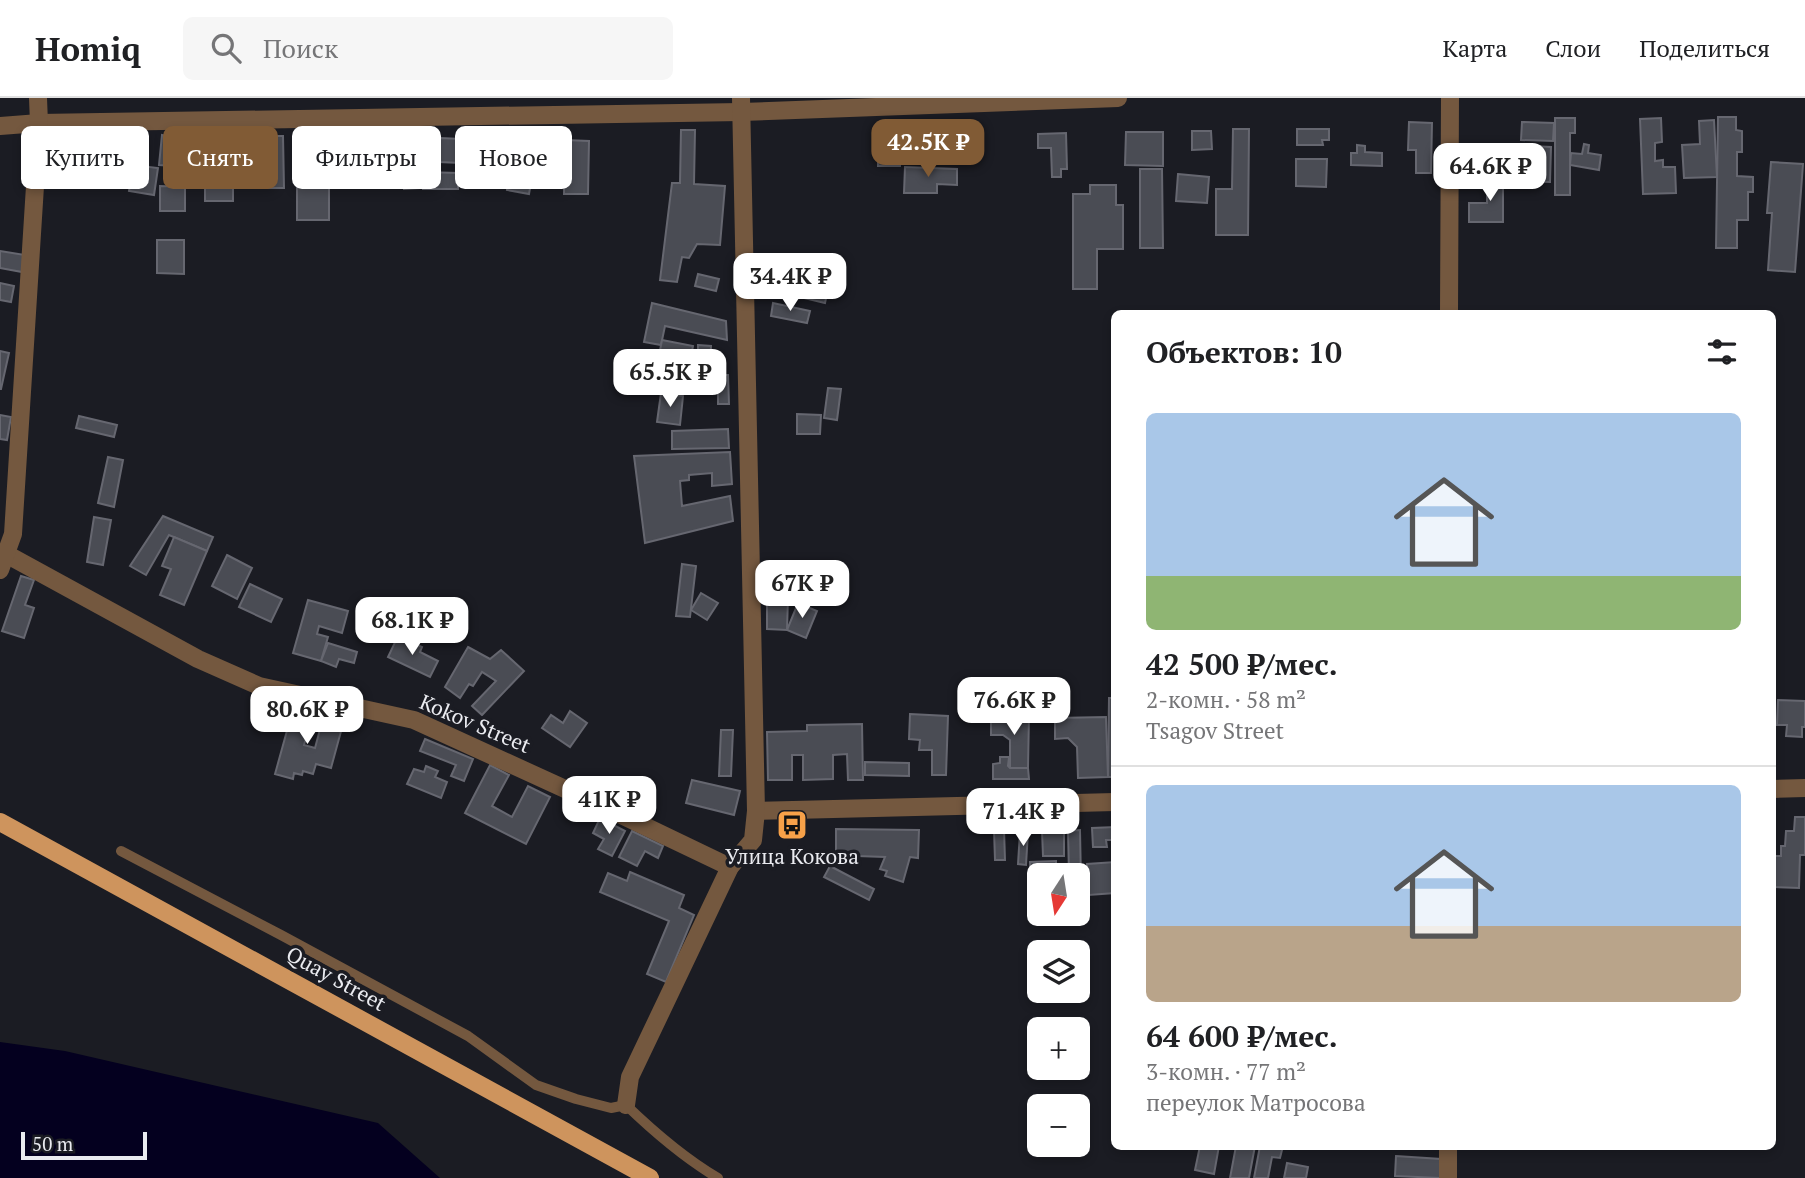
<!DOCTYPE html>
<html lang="ru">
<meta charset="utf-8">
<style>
body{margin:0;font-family:"PT Serif",serif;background:#f6f6f6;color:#202124;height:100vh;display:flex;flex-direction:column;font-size:26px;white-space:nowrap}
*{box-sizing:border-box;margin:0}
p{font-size:23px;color:#757577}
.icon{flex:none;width:38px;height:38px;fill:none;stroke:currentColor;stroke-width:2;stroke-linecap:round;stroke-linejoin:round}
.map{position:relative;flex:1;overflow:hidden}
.details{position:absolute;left:1111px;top:212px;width:665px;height:840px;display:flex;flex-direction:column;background:#fff;border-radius:10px;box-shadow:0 4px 10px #0003}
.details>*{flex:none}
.top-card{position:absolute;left:21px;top:28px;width:665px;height:63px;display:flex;gap:14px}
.needle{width:46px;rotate:192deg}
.fabs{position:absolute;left:1027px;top:765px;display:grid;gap:14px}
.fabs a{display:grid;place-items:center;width:63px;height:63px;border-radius:10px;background:#fff;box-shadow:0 4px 10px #0003;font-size:35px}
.scale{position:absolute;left:21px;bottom:18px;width:126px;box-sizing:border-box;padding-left:7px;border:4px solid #eaebf0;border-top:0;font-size:19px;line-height:24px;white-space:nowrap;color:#eaebf0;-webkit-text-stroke:5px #1b1c23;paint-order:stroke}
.price{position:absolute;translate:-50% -60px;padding:0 16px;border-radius:14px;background:#fff;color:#222;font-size:23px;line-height:46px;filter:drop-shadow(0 2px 4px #0008)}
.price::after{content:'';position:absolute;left:50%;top:42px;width:21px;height:16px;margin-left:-10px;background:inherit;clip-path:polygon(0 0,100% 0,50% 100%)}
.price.current{background:#815b35;color:#fff}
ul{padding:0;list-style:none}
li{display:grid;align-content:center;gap:14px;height:371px;padding:0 35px}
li+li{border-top:2px solid #e0e0e0}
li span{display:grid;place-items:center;height:217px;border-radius:10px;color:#555}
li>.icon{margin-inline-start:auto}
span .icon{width:126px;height:126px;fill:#fffc;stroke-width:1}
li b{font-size:30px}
h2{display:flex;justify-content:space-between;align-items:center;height:84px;padding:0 35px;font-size:30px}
.chip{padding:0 24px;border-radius:10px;background:#fff;box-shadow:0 4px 10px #0003;font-size:24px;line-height:63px}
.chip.current{background:#815b35;color:#fff}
header{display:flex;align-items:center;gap:42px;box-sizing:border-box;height:98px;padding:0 35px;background:#fff;border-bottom:2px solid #e0e0e0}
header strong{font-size:33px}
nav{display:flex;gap:38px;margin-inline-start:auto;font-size:24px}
.search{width:490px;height:63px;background:#f6f6f6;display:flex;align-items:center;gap:18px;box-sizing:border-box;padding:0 24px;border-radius:10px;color:#757577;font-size:26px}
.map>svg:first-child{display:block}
.water{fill:#04001f}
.building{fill:#4a4c54;stroke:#666770;stroke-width:2}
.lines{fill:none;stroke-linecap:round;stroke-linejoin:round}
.service{stroke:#74583f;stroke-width:10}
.minor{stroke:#74583f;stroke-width:18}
.primary{stroke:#ce945d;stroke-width:18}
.labels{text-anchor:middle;stroke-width:7;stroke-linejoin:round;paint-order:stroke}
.street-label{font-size:21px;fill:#eaebf0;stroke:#1b1c23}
.poi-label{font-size:21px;fill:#eaebf0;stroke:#1b1c23}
</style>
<header>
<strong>Homiq</strong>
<div class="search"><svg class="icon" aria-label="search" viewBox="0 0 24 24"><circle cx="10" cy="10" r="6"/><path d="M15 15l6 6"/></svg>Поиск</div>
<nav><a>Карта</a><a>Слои</a><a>Поделиться</a></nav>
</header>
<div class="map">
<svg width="1805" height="1080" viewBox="0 0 1805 1080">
<rect width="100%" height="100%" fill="#1b1c23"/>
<!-- water -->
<path class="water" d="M0 944 65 953 378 1025 440 1080H0Z"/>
<!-- building -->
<g class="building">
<path d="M1718 19H1736V32L1742 33V54H1737V78L1753 79V94H1748V122H1737V150H1716Z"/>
<path d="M1555 20H1575V35H1570V97H1555Z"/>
<path d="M1661 20 1662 44 1655 45V63L1663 62V69H1675L1676 95 1643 96 1640 21Z"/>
<path d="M1714 22 1717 79 1684 80 1682 47 1700 46 1699 23Z"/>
<path d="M1409 24 1432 25 1431 75H1416V52H1408Z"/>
<path d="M1522 24 1554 25 1553 43 1521 42Z"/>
<path d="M1233 31H1249L1248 137H1216V91H1232Z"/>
<path d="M1297 31H1329V42H1322L1323 47H1297Z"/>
<path d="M681 32H695L694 86 725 88 720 147 697 146 689 160 682 159 677 184 660 182 672 85H680Z"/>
<path d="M1192 33H1211L1212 51 1192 52Z"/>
<path d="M1126 34H1163V68L1125 67Z"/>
<path d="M1066 35 1067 71H1061V79H1052L1051 50H1038V36Z"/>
<path d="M162 37 176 39 174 68 159 67Z"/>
<path d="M266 38H283L284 90H251L250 72H264L266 64Z"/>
<path d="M417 38 420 90 404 91 403 76 394 77 393 59 400 58 399 39Z"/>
<path d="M878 38H901L900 68H878Z"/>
<rect x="237" y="39" width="8" height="26"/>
<path d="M122 40H144L145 59H122Z"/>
<path d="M440 40 484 42 483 66 439 64Z"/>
<path d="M565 42 589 43 588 96H564Z"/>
<path d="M1584 46 1589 47 1588 55 1601 57 1599 72 1570 67 1571 55 1582 56Z"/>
<path d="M1357 47 1365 48V54L1382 55V68L1351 67V55H1357Z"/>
<path d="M1507 47 1551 49 1550 84 1506 83Z"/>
<path d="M1296 61H1327L1326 89 1296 88Z"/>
<path d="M1771 64 1803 66 1795 174 1768 172 1772 115H1767Z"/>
<path d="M133 67 158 70 154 97 129 93Z"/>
<path d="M905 69 957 71V87L937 86V95H904Z"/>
<path d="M1140 71H1162L1163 150H1140Z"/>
<path d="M424 74 458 75V91H423Z"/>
<path d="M510 75 532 79 529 96 507 92Z"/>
<path d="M1178 76 1209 79 1207 105 1176 103Z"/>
<path d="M205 77 233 78V103H205Z"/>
<path d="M1487 78H1503V124H1469V105H1487Z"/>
<path d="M297 81 329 82V122H297Z"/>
<path d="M1090 87H1116V107H1123V151H1097V191H1073V96H1090Z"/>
<path d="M160 88 185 89V113H160Z"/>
<path d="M157 142H184V176L157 175Z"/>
<path d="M0 153 25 157 22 174 0 170Z"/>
<path d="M805 161 806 174 795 175 796 183 780 184V177L765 178 764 163Z"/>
<path d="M811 169 832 174 825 205 804 200Z"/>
<path d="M698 176 719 181 716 193 695 188Z"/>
<path d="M0 185 14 188 11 204 0 202Z"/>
<path d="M652 205 726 223 727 242 665 228 661 247 644 244Z"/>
<path d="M773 205 810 213 807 225 771 218Z"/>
<path d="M662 242 693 248 688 274 657 268Z"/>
<path d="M698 247 711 248 710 276H700L701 265H690L691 257H698Z"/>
<path d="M0 253 9 255 1 291H0Z"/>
<path d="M718 277H728L729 306H718Z"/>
<path d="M828 290 841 291 837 322 824 320Z"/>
<path d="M661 295 683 298 680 327 657 324Z"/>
<path d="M797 316 821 317 820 336H797Z"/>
<path d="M0 317 11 319 7 342 0 341Z"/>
<path d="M79 318 117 327 114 339 76 330Z"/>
<path d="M728 331 729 350 672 351V333Z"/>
<path d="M730 354 732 386 712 388V375L689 377V382L680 383 682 408 730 398 733 423 645 445 634 358Z"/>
<path d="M108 359 123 362 114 409 98 405Z"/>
<path d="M163 418 213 439 207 453 169 437 146 477 130 468Z"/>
<path d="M94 419 111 422 103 467 87 464Z"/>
<path d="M174 439 207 453 184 507 160 497 171 471 162 468Z"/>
<path d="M227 457 252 470 237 501 212 488Z"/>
<path d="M682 466 696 468 690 519 676 518Z"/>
<path d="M769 470 805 476 806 471 825 474 821 495 766 486Z"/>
<path d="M21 478 34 482 25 507 34 510 24 540 2 533Z"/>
<path d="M250 486 282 501 271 524 239 509Z"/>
<path d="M701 495 718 505 707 522 691 512Z"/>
<path d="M767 500H788L787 532 767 531Z"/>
<path d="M308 502 348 513 342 535 319 528 317 536 328 539 321 563 293 555Z"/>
<path d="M798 505 817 513 806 540 787 532Z"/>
<path d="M398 538 422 549 420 554 438 563 430 579 388 559Z"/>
<path d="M328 545 357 554 354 565 339 561 336 569 321 563Z"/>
<path d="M468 549 490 561 501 552 524 573 482 617 472 608 496 583 482 574 473 588 469 586 460 600 445 589Z"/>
<path d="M1109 600H1115V679H1108Z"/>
<path d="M1778 602 1805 603V629H1802V639L1786 638 1787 627H1777Z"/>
<path d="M293 611 312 617 304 647 315 650 323 620 343 626 331 670 316 666 313 676 303 673 302 677 294 675 293 681 275 676Z"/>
<path d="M570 613 587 625 570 649 542 630 551 617 563 625Z"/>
<path d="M910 616 948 618 946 677H932V652H919L920 642 909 641Z"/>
<path d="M991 617 1029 618 1028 670H1010V642L1003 637H991Z"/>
<path d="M1106 619 1108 679 1078 680 1077 649 1068 640 1055 641V620Z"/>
<path d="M862 626 863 682H848L847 656 833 657V681L803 682V657H792V682H768L767 634 807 633V627Z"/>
<path d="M721 632H733L731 678H719Z"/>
<path d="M425 641 473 661 464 683 451 678 456 667 420 653Z"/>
<path d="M1000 659H1009L1008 668 1010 670H1028L1029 681H993V666L1000 665Z"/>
<path d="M865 664 909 665V678L865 677Z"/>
<path d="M490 667 509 677 492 708 512 719 528 688 550 699 526 746 465 715Z"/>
<path d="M426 668 438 673 435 679 447 684 441 700 407 686 414 671 424 674Z"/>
<path d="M692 682 740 693 734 717 686 705Z"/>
<path d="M1795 719H1805V757H1800L1799 790 1773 789V758H1781V748H1785L1786 733H1794Z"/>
<path d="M600 720 625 733 612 758 598 751 604 741 593 735Z"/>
<path d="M1115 729V742H1106L1107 749H1093L1092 730Z"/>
<path d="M836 731 919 732 918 760 910 759 903 784 885 778 887 773 880 771 885 759 857 758 852 754H836Z"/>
<path d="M1004 731 1005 762H995L994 732Z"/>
<path d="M1064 732V758H1043L1042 733Z"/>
<path d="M1080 732 1081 783H1078V777H1069L1068 733Z"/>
<path d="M632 733 663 748 658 760 645 753 637 768 619 759Z"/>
<path d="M1020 734H1028L1026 767 1018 766Z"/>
<path d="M1056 763V777H1040V799H1031L1030 764Z"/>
<path d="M1115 764V795L1089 797 1087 766Z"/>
<path d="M830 768 874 791 869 802 824 779Z"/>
<path d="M630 774 684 797 679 810 694 817 666 884 647 876 669 823 600 794 608 775 627 783Z"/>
<path d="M1200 1048H1219L1214 1076 1195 1072Z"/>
<path d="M1236 1048H1255L1249 1080H1230Z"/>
<path d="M1260 1048H1283L1280 1060 1272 1059 1268 1080H1254Z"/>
<path d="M1396 1058 1441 1061 1440 1080 1395 1078Z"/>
<path d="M1287 1065 1308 1069 1306 1080H1284Z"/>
</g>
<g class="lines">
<!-- service -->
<path class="service" d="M121 753 281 837 468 938 536 987 576 1001 611 1010 626 1007C654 1034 684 1060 718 1080"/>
<!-- minor -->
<g class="minor">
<path d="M0 28 39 25 741 14 1118 0"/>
<path d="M1449 215 1450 0"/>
<path d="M6 456 198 561 259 588 414 622 611 712 730 769"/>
<path d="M0 472 13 436 39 25 38 0"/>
<path d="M1773 691 1805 690"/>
<path d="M756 713 1115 704"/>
<path d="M626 1007 630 979 730 769 753 742 756 713 741 0"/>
<path d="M1448 1080V1048"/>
</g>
<!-- primary -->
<path class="primary" d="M0 724 650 1080"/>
</g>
<!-- icons -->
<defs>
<g id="bus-square" transform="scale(1.575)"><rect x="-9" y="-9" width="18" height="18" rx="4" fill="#f7a149" stroke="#1b1c23"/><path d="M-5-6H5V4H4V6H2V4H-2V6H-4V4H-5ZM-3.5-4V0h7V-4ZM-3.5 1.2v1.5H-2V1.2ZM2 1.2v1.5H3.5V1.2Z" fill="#111"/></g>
</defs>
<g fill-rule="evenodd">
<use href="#bus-square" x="792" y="727"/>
</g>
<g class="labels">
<!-- street labels -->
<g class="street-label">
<text transform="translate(475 626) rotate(23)" y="7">Kokov Street</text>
<text transform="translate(336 881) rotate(29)" y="7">Quay Street</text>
</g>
<!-- poi labels -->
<g class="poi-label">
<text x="792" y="766">Улица Кокова</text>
</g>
</g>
</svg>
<div class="fabs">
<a><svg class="needle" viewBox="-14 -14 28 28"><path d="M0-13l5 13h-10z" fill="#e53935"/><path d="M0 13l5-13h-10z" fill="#757577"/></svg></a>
<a><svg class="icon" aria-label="layers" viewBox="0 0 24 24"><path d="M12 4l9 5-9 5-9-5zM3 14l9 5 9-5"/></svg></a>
<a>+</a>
<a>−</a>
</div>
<div class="scale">50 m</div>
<b class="price current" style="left:928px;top:81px">42.5K ₽</b>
<b class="price" style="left:1490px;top:105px">64.6K ₽</b>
<b class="price" style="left:790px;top:215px">34.4K ₽</b>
<b class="price" style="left:670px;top:311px">65.5K ₽</b>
<b class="price" style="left:802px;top:522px">67K ₽</b>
<b class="price" style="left:412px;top:559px">68.1K ₽</b>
<b class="price" style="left:1014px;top:639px">76.6K ₽</b>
<b class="price" style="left:307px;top:648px">80.6K ₽</b>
<b class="price" style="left:609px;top:738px">41K ₽</b>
<b class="price" style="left:1023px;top:750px">71.4K ₽</b>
<div class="top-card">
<a class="chip">Купить</a>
<a class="chip current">Снять</a>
<a class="chip">Фильтры</a>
<a class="chip">Новое</a>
</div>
<section class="details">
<h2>Объектов: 10<svg class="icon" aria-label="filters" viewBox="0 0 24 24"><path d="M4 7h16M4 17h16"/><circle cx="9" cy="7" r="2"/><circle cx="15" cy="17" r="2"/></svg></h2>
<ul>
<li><span style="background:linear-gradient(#a9c7e8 75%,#8fb573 0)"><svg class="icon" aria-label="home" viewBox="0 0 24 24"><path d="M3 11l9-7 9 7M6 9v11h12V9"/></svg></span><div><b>42 500 ₽/мес.</b><p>2-комн. · 58 m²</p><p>Tsagov Street</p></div></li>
<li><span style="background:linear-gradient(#a9c7e8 65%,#b9a48a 0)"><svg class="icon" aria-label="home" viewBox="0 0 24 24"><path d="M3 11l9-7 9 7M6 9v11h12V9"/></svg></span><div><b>64 600 ₽/мес.</b><p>3-комн. · 77 m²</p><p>переулок Матросова</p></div></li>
</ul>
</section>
</div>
